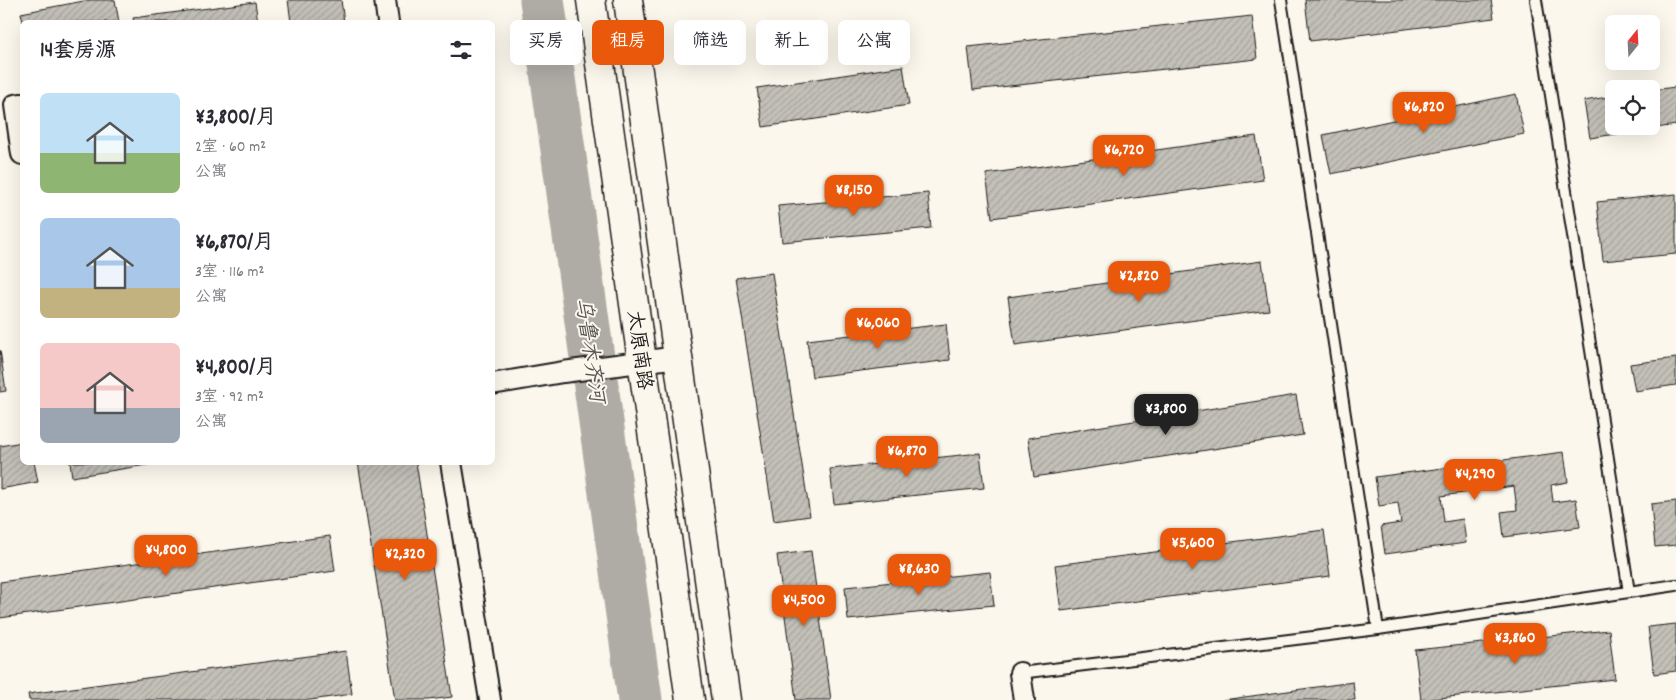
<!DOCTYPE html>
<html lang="zh">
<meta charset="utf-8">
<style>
body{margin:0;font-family:Dekko,"LXGW WenKai TC",sans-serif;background:#f7f7f7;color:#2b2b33;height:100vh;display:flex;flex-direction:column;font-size:19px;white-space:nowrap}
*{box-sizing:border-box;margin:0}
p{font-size:16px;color:#7c7c81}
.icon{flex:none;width:28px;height:28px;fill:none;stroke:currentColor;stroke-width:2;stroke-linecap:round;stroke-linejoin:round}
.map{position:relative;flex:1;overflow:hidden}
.panel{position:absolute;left:20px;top:20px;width:475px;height:445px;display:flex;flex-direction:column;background:#fff;border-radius:8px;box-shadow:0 5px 20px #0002}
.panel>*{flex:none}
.guide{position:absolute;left:510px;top:20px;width:475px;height:45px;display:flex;gap:10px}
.needle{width:32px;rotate:18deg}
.fabs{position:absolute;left:1605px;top:15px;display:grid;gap:10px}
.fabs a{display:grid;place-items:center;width:55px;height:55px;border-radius:8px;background:#fff;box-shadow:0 5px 20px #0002;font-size:25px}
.price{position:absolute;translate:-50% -42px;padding:0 11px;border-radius:10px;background:#ea580c;color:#fff;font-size:16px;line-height:32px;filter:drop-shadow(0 1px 2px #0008)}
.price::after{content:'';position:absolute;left:50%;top:30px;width:15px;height:11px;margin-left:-8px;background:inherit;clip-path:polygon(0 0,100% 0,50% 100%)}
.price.active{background:#222;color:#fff}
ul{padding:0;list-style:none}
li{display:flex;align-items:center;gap:15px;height:125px;padding:0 20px}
li span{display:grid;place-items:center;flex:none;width:140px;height:100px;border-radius:8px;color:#555}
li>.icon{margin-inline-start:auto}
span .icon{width:60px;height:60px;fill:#fffc;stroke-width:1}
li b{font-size:21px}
h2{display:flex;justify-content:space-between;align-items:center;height:60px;padding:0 20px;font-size:21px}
.chip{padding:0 18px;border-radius:8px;background:#fff;box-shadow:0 5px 20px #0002;font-size:18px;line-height:45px}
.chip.active{background:#ea580c;color:#fff}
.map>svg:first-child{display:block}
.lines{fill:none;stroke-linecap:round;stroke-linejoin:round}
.river{stroke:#afaca5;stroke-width:45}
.building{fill:url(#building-hatch);stroke:#1c1c1c}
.lane-casing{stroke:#1c1c1c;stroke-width:14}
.street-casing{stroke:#1c1c1c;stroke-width:24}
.secondary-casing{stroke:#1c1c1c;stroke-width:31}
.lane{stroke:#fbf7ec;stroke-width:10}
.street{stroke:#fbf7ec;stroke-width:20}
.secondary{stroke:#fbf7ec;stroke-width:28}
.labels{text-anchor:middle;stroke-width:4;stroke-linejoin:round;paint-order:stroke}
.street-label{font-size:20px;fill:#1c1c1c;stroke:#fbf7ec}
.water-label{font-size:21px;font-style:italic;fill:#575653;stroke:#fbf7ec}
</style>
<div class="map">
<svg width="1676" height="700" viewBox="0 0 1676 700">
<defs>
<pattern id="building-hatch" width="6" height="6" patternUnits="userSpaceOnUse" patternTransform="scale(1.25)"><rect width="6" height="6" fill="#c3c0b8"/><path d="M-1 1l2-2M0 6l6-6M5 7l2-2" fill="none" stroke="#a7a49e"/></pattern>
</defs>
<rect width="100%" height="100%" fill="#fbf7ec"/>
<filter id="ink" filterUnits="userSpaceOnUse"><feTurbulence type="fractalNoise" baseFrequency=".02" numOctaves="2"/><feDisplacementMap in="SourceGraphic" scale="10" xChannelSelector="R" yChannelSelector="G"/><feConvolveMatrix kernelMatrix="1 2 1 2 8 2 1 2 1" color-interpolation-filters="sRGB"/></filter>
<g filter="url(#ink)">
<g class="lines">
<!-- river -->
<path class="river" d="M542 0 640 700"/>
</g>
<!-- building -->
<g class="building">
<path d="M89 0H115L119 22H23L21 13Z"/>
<path d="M288 0H341L344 22H291Z"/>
<path d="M1305 0H1491L1494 18 1310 41Z"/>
<path d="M255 2 258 22H134L133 18Z"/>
<path d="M1252 16 1257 59 973 90 968 47Z"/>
<path d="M903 66 909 105 763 127 757 88Z"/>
<path d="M1676 87V125L1590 138 1584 101 1614 96V126H1651V90Z"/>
<path d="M1516 94 1524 134 1331 174 1323 135Z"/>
<path d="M1256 136 1263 180 992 218 986 174Z"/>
<path d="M928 193 931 228 782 242 778 206Z"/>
<path d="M1676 194V254L1603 261 1597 202Z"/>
<path d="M1262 261 1269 310 1015 345 1008 297Z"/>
<path d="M772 273 810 516 774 521 736 278Z"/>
<path d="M946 324 950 360 812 377 807 340Z"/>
<path d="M0 350 6 391 0 392Z"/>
<path d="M1676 358V385L1635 391 1630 364Z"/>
<path d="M1296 395 1303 435 1034 477 1028 438Z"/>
<path d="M22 442V462H34L38 482 0 489V446Z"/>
<path d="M1564 452 1568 482 1551 485 1553 502 1576 499 1580 527 1504 537 1501 512 1517 510 1514 486 1441 496 1444 522 1463 519 1466 543 1385 554 1381 526 1401 523 1398 503 1379 506 1375 477Z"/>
<path d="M980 453 984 488 834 504 830 469Z"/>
<path d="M70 462H165L72 477Z"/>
<path d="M358 462H416L452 697 429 700H395Z"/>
<path d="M1676 501V545L1655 547 1651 504Z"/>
<path d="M1324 530 1330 576 1061 611 1055 565Z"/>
<path d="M330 536 335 571 0 618V582Z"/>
<path d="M811 551 831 700H796L777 555Z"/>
<path d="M990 572 994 605 848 620 845 587Z"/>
<path d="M1676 624V671L1654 674 1648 627Z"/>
<path d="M1609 630 1615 679 1421 700 1415 650Z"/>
<path d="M346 651 352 694 311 700H29L28 694Z"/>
<path d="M1353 682 1355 700H1223Z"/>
</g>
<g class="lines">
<!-- lane casing -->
<g class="lane-casing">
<g id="lane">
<path d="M1281 0 1378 629"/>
<path d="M1536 0 1629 592"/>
<path d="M1020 673 1378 629 1676 585"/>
</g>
</g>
<!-- street casing -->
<g class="street-casing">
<g id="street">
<path d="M385 0 388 22"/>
<path d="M22 104 15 105 22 154"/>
<path d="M492 384 563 372 678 357"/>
<path d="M451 462 490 700"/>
<path d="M1020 673 1024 700"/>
</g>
</g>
<!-- secondary casing -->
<g class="secondary-casing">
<g id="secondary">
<path d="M591 0 690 700"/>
<path d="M628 0 726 700"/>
</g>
</g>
<!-- lane -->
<use href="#lane" class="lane"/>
<!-- street -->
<use href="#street" class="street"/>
<!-- secondary -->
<use href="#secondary" class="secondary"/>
</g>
</g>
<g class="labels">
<!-- street labels -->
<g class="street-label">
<text transform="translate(641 350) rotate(82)" y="7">太原南路</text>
</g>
<!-- water labels -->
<g class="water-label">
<text transform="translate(591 350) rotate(82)" y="7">乌鲁木齐河</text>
</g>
</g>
</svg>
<div class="fabs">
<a><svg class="needle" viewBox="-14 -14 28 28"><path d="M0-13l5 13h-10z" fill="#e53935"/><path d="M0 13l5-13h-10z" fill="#7c7c81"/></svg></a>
<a><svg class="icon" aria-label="locate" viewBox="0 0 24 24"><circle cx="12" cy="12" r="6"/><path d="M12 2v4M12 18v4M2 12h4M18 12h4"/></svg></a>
</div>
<b class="price" style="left:1424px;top:134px">¥6,820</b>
<b class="price" style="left:1124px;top:177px">¥6,720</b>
<b class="price" style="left:854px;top:217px">¥8,150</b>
<b class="price" style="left:1139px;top:303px">¥2,820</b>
<b class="price" style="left:878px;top:350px">¥6,060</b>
<b class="price active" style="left:1166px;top:436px">¥3,800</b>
<b class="price" style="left:907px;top:478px">¥6,870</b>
<b class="price" style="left:1475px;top:501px">¥4,290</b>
<b class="price" style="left:1193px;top:570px">¥5,600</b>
<b class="price" style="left:166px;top:577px">¥4,800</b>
<b class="price" style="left:405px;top:581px">¥2,320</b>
<b class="price" style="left:919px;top:596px">¥8,630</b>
<b class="price" style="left:804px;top:627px">¥4,500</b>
<b class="price" style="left:1515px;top:665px">¥3,860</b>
<div class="guide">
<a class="chip">买房</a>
<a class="chip active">租房</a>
<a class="chip">筛选</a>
<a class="chip">新上</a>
<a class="chip">公寓</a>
</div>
<section class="panel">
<h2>14套房源<svg class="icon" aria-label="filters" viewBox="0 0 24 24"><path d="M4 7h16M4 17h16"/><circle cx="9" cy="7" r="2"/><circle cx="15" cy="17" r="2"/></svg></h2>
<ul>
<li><span style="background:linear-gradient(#bfe0f5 60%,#8fb573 0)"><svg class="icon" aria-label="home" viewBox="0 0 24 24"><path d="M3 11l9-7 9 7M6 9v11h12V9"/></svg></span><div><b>¥3,800/月</b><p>2室 · 60 m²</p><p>公寓</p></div></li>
<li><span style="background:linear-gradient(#a9c7e8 70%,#c2b280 0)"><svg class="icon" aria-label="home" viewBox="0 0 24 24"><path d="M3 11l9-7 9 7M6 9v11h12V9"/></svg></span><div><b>¥6,870/月</b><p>3室 · 116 m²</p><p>公寓</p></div></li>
<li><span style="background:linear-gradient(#f6c9c9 65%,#9aa5b1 0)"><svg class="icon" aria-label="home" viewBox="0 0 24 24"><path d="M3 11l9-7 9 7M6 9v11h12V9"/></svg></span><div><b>¥4,800/月</b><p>3室 · 92 m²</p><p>公寓</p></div></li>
</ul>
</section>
</div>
